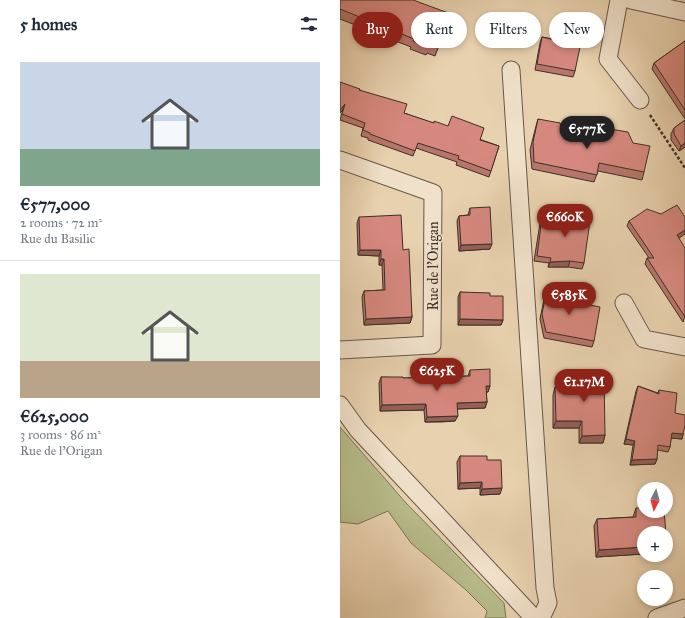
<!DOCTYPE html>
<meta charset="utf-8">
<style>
body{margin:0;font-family:"IM FELL Great Primer",serif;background:#f6f6f7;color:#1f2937;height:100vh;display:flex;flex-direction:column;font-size:15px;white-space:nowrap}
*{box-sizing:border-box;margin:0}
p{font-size:13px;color:#747a83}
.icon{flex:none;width:22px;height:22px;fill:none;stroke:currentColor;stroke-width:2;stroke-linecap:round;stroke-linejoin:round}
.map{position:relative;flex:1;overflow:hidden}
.panel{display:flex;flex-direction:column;background:#fff;width:340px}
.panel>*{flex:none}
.guide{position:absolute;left:12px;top:12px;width:273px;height:36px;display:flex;gap:8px}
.needle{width:26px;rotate:186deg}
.buttons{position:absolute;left:297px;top:482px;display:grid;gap:8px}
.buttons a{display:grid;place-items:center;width:36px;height:36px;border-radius:50%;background:#fff;box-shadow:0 2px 6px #0003;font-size:20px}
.price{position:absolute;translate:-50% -34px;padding:0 9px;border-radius:14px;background:#8f2418;color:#fff;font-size:13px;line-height:26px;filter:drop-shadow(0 1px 2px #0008)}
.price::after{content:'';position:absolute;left:50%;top:24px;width:12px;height:9px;margin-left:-6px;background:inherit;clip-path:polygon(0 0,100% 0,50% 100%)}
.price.selected{background:#222;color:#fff}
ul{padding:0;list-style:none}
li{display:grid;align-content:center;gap:8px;height:212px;padding:0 20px}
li+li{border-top:1px solid #e0e1e3}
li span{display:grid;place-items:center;height:124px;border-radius:0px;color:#555}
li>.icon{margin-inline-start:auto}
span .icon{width:72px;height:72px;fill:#fffc;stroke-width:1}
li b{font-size:17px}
h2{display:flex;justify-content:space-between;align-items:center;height:48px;padding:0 20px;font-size:17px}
.tag{padding:0 14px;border-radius:18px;background:#fff;box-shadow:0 2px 6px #0003;font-size:14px;line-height:36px}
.tag.selected{background:#8f2418;color:#fff}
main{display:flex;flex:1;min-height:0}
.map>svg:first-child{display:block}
.green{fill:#b6bc8a;stroke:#797659}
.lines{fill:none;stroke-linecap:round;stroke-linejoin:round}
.minor-casing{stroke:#67584a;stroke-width:19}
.path{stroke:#3c3028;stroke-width:2.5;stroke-dasharray:3 2;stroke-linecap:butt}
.minor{stroke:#f0e1ca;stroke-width:17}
.wall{fill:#b8756c;stroke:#3c3028}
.shaded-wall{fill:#965f58;stroke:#3c3028}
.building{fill:#d6887e;stroke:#3c3028}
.labels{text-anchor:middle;stroke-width:3;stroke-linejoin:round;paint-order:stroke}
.street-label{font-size:14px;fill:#3c3028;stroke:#f0e1ca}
</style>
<main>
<section class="panel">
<h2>5 homes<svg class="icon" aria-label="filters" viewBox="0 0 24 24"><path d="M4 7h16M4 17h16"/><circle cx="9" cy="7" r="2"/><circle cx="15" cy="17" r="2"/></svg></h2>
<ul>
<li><span style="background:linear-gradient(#c9d6e8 70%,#7fa58c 0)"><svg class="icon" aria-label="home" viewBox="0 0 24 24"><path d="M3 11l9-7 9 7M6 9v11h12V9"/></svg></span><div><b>€577,000</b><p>2 rooms · 72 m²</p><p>Rue du Basilic</p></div></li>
<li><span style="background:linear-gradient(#dfe7d0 70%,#b9a48a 0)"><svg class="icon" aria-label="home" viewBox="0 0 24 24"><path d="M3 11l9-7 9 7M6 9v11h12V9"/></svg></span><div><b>€625,000</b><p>3 rooms · 86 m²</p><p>Rue de l'Origan</p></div></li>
</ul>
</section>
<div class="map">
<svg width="345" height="618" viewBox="0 0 345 618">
<rect width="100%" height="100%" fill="#e8d1ae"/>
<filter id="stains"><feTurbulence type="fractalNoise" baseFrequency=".005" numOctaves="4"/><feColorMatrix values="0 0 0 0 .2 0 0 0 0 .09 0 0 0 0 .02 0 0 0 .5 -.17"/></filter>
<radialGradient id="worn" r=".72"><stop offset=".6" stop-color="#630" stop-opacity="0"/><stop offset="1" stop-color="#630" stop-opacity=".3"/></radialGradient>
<!-- green -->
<path class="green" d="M0 427 66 503 164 603 166 618H145L147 611 126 590 71 543 48 511 18 524 0 522Z"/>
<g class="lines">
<!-- minor casing -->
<g class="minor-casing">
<g id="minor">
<path d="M279 0 268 59 300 100"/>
<path d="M291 0 345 12"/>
<path d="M171 70 205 588 208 603 201 618"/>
<path d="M0 160 93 193 92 345 0 350"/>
<path d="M284 303 304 339 345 347"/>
<path d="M0 405 18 430 194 618"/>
<path d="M317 618 345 608"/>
</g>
</g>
<!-- path -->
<path class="path" d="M310 115 345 168"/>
<!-- minor -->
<use href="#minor" class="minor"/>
</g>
<!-- wall -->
<g class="wall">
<path d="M0 0 108 22 95 56 87 53 86 55 70 49 71 47 0 19Z"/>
<path d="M222 23 235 71 233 77 195 70 200 43 202 37 218 40 220 29Z"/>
<path d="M345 41V119L312 69 314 63Z"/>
<path d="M20 90 64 113 159 146 149 177 116 165 117 162 76 148 73 156 28 140V138L21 136 23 128 0 120 3 110Z"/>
<path d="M198 119 225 132 261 140V135L264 128 304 172 302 180 258 171 254 182 192 169 190 150 196 126Z"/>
<path d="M345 120V147L339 151 331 140V134L334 128Z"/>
<path d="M130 208 150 249 119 251 117 221 119 216 128 215Z"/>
<path d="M19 217 63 250 72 317 70 323 24 325 22 297 24 291 43 290 42 265H39V256L18 255 17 223Z"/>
<path d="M202 218 219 220 244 263 242 269 228 267H208L209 263 194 261 200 223Z"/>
<path d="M289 221 339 238 345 316 343 322 305 264 307 258H309L287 226Z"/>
<path d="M207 289 254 341 252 347 204 338 200 319 205 294Z"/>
<path d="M120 292 150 296 163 320 161 325H118V297Z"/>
<path d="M130 370 150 386 148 392H146L147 402 145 408 117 409 115 421 101 422H85L84 410 40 411 39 383 41 377 63 378 128 376Z"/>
<path d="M236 373 265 435 263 443H239V428H213V395L215 387H233V381Z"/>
<path d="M298 386 318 393 319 390 335 413 343 434 342 439 331 438 330 447 328 452 317 450V459L315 464 290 465 293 445 284 444 296 391Z"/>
<path d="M120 456 147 460 160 494 140 495V488L118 489 117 462Z"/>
<path d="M296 508 304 533V554L256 557 254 526 257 519 293 517Z"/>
</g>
<!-- shaded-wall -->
<g class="shaded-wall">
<path d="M5 104 3 110 0 113V110Z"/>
<path d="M345 143V147L339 151 341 146Z"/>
<path d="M345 230V234L335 241 337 235Z"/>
<path d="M152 244 150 249 119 251 121 245Z"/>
<path d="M20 250H41L39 256 18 255Z"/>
<path d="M41 259H44L42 265H39Z"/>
<path d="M230 261 228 267H208L210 262Z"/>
<path d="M72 317 70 323 24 325 26 319Z"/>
<path d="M120 319 163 320 161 325H118Z"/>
<path d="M146 386H150L148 392H144Z"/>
<path d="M147 402 145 408 115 409 117 403Z"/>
<path d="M86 404 84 410 40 411 42 405Z"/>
<path d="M118 416 115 421 85 422 87 417Z"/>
<path d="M216 421H242L239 428H213Z"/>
<path d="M332 433 343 434 342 439 330 438Z"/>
<path d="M265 435 263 443H239L242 436Z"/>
<path d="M286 439 295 441 293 445 284 444Z"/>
<path d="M317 459 315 464 290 465 292 460Z"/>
<path d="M142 482 140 488 118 489 120 483Z"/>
<path d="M162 488 160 494 140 495 142 489Z"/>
<path d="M304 547V554L256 557 259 550Z"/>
</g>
<!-- building -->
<g class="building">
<path d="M0 0H73L111 14 97 48 89 45 88 47 73 41 74 39 0 9Z"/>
<path d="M222 23 244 28 235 71 197 64 202 37 219 41Z"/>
<path d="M345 41V110L314 63Z"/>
<path d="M0 82 20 89 19 90 67 104 64 113 94 123V121L108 126 112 116 144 128 140 140 159 146 151 171 118 159 119 156 78 143 75 151 30 134V133L23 130 25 123 2 114 5 104 0 110Z"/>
<path d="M198 119 220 123 225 132 262 140 264 128 288 132 293 143 310 146 304 172 259 163 257 175 194 162 193 142Z"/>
<path d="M345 120V143L341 146 334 134V128Z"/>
<path d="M337 205 345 217V230L337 235 345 248V317L307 258H314L289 221 307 209 321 214Z"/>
<path d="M150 207 152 244 121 245 119 216 130 215V208Z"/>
<path d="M230 211 251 214 244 263 230 261 210 262 211 258 197 256 202 218 219 220Z"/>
<path d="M61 215 63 250 69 249 72 317 26 319 24 291 45 290 44 259H41V250H20L19 217Z"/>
<path d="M207 289 230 293 235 302 260 307 254 341 206 332 202 314Z"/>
<path d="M120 292 150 293V296H163V320L120 319Z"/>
<path d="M150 369V386H146L147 402 117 403 118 416 87 417 86 404 42 405 41 377H63V378L130 376V370Z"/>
<path d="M236 373H264L265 435 242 436V421H216L215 387H236Z"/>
<path d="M298 386 319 394V390L337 393 335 413 345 415V425L343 434 332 433 330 447 318 445 317 459 292 460 295 441 286 439Z"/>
<path d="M120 456H147V460H161L162 488 142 489V482L120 483Z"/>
<path d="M296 508H304V511H324L326 533H304V547L259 550 257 519 296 517Z"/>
</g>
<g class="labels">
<!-- street labels -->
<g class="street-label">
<text transform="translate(93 266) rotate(-90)" y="5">Rue de l'Origan</text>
</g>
</g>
<rect width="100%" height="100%" filter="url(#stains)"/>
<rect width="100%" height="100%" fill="url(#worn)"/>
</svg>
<div class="buttons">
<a><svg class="needle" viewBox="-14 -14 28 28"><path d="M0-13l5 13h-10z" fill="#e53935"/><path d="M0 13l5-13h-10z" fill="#747a83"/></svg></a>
<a>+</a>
<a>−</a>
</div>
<b class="price selected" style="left:247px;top:150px">€577K</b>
<b class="price" style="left:225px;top:238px">€660K</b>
<b class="price" style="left:229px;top:316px">€585K</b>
<b class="price" style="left:97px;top:392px">€625K</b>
<b class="price" style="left:244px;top:403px">€1.17M</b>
<div class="guide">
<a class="tag selected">Buy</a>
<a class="tag">Rent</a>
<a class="tag">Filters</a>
<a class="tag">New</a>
</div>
</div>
</main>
